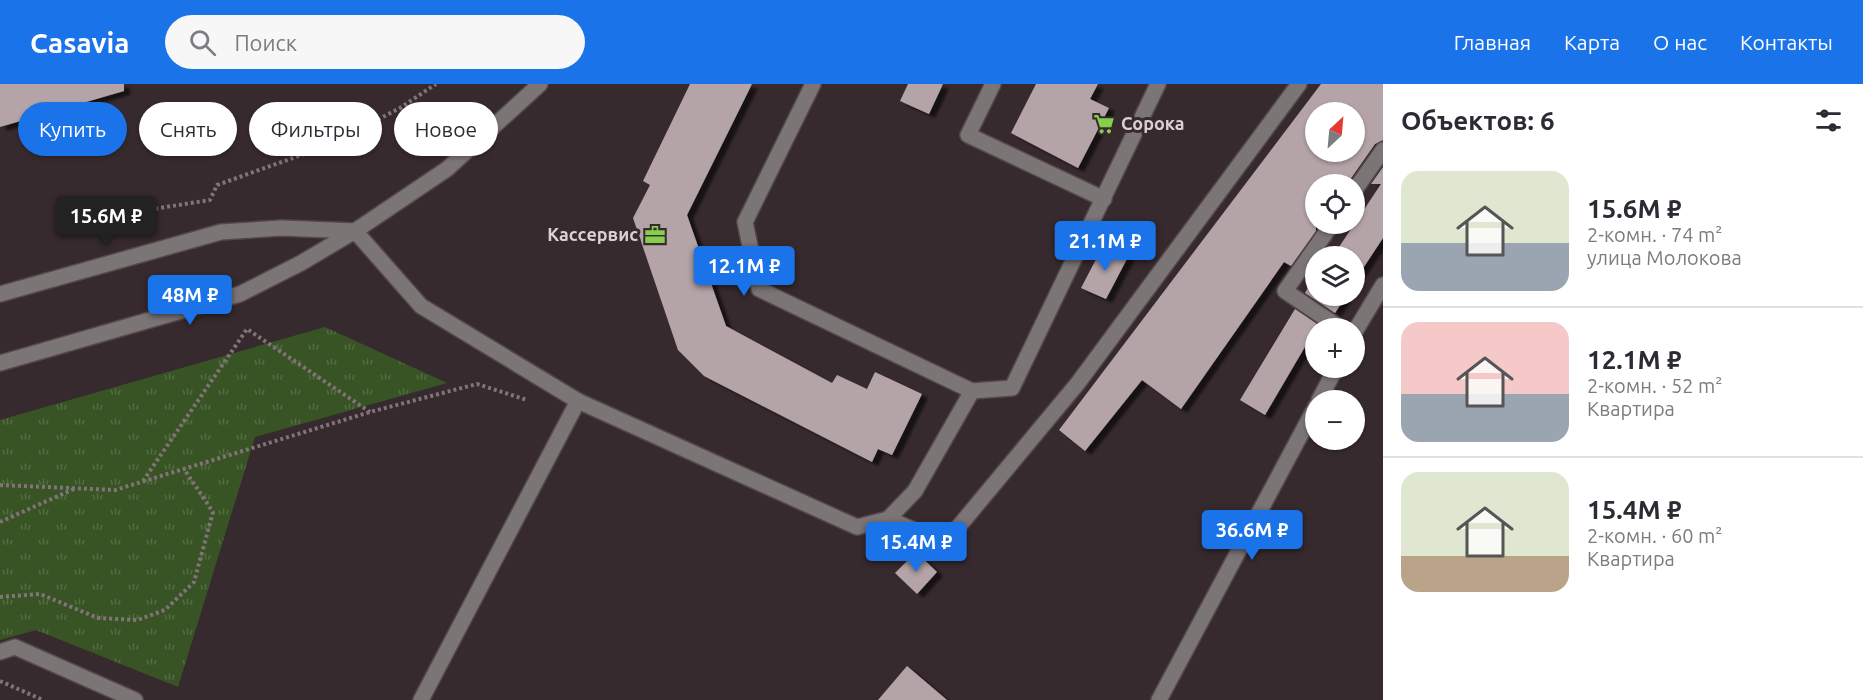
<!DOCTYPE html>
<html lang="ru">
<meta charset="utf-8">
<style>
body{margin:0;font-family:Ubuntu,sans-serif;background:#f7f7f7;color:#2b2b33;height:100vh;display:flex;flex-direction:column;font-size:22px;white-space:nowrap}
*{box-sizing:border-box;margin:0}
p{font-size:20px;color:#7c7c81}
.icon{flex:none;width:33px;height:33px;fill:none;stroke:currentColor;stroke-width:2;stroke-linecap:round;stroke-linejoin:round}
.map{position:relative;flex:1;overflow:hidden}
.sheet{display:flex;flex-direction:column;background:#fff;width:480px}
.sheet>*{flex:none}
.hud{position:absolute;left:18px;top:18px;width:570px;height:54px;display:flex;gap:12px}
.needle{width:39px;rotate:26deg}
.fabs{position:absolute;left:1305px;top:18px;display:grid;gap:12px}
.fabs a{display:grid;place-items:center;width:60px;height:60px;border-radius:50%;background:#fff;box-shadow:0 2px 4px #0004;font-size:30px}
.price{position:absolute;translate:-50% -51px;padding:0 14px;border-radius:6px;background:#1a73e8;color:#fff;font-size:20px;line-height:39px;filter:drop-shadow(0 2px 3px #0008)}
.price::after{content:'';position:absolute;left:50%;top:36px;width:18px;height:14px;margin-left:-9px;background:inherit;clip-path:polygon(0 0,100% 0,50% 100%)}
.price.selected{background:#222;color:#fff}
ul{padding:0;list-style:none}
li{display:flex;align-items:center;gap:18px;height:150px;padding:0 18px}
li+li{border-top:2px solid #e1e1e2}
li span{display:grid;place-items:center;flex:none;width:168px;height:120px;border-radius:18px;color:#555}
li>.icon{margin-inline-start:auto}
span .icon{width:72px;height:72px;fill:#fffc;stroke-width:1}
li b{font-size:26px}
h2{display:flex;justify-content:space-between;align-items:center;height:72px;padding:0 18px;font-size:26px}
.tag{padding:0 21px;border-radius:27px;background:#fff;box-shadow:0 2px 4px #0004;font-size:21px;line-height:54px}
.tag.selected{background:#1a73e8;color:#fff}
header{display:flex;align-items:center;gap:36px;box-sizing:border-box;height:84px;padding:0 30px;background:#1a73e8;color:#fff}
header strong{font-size:28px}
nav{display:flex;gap:33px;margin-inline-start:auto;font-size:21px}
.search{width:420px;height:54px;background:#f7f7f7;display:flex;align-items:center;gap:15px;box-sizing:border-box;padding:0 21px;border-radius:33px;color:#7c7c81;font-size:22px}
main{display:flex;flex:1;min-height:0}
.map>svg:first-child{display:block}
.park{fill:url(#park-tufts)}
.building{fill:#b4a4a8;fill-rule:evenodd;filter:url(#shadow)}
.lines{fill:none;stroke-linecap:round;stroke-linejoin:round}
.minor-casing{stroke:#54484c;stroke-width:18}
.path{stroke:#807478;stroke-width:4;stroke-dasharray:3 3;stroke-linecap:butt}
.minor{stroke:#7c7576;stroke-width:15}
.labels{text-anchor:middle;stroke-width:6;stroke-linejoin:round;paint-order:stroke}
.poi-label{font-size:18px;font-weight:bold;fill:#dad1d3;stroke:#372a2e;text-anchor:start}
</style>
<header>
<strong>Casavia</strong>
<div class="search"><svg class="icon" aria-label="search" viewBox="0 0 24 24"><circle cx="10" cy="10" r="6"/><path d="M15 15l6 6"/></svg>Поиск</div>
<nav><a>Главная</a><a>Карта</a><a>О нас</a><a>Контакты</a></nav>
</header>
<main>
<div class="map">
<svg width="1383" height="616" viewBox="0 0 1383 616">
<defs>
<pattern id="park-tufts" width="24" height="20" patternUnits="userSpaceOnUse" patternTransform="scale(1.5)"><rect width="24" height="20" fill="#385425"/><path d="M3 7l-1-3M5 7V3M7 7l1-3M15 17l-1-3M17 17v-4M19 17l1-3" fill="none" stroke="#546c44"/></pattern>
<filter id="shadow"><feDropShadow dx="6" dy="4" stdDeviation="1.5" flood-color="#0009"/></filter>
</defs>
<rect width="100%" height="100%" fill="#372a2e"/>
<!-- park -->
<path class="park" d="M325 243 447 299 255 353 178 603 36 546 0 556V336Z"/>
<!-- building -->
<g class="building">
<path d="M0 0H124V7L0 43Z"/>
<path d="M690 0H752L687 131 726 242 832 299 837 291 867 305 875 288 922 310 892 371 878 365 872 378 704 292 678 266 633 134 650 101 643 97Z"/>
<path d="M908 0H943L929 30 900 17Z"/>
<path d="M1036 0H1098L1090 15 1109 24 1078 84 1011 49Z"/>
<path d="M1321 0H1383V56L1375 60 1347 100H1316V147L1291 182 1284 178 1181 325 1142 296 1085 367 1059 346ZM1316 28H1354V68H1316Z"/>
<path d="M1383 83V154L1354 198V172H1333L1381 100H1371Z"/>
<path d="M1104 160 1129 171 1106 215 1081 204Z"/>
<path d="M1316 180V212H1346L1335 229 1305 209 1312 196 1307 193Z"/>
<path d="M1295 225 1323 244H1316L1265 331 1240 316Z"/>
<path d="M916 468 937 488 917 510 895 489Z"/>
<path d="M907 582 947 616H878Z"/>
</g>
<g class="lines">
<!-- minor casing -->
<g class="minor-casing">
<g id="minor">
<path d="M813 0 745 138 759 205 972 307 1012 304 1158 0"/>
<path d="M993 0 968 51 1104 115"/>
<path d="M1354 107 1383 66"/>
<path d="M1332 140 1285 207 1340 244"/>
<path d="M355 147 421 222 578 317 857 443 888 435 915 407 972 307"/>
<path d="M0 210 221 148 282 144 355 147"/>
<path d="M1354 249 1383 201"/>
<path d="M0 279 240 210 301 179 355 147 447 85 540 0"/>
<path d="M1319 316 1336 284"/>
<path d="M888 435 945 459 1078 299 1299 0"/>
<path d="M0 568 15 563 135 616"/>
<path d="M421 616 578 317"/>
<path d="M1159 616 1316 322"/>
</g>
</g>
<!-- path -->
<g class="path">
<path d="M90 135 210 116 217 101 327 62 400 24 436 0"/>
<path d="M143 397 247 245 370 328"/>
<path d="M0 401 115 406 370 328 477 300 527 316"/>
<path d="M0 438 76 404"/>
<path d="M0 513 40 510 98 534 137 536 165 526 194 498 213 428 184 385"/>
<path d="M0 597 43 616"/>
</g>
<!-- minor -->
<use href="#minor" class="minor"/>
</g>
<!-- icons -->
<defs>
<g id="supermarket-bare" transform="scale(1.62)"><path d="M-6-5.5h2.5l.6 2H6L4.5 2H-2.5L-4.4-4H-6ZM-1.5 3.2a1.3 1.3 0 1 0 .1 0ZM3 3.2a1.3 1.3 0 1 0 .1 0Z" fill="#85cf4d" stroke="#372a2e" stroke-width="2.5" paint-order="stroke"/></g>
<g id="office-bare" transform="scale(1.62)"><path d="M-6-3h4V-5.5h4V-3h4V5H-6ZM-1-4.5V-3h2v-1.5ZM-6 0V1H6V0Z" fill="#85cf4d" stroke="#372a2e" stroke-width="2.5" paint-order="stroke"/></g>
</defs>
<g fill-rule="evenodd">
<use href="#supermarket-bare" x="1104" y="40"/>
<use href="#office-bare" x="655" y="151"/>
</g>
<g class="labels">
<!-- poi labels -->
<g class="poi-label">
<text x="1121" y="46">Сорока</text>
<text x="638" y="157" text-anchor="end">Кассервис</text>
</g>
</g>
</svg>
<div class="fabs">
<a><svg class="needle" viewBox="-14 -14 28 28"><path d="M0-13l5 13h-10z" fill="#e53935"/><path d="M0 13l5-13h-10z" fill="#7c7c81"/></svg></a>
<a><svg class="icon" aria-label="locate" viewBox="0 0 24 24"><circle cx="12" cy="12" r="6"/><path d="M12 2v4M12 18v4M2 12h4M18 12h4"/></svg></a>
<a><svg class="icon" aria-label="layers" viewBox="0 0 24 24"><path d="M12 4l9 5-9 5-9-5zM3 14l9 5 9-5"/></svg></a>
<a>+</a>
<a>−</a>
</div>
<b class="price selected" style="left:106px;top:163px">15.6M ₽</b>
<b class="price" style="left:1105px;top:188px">21.1M ₽</b>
<b class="price" style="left:744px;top:213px">12.1M ₽</b>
<b class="price" style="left:190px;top:242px">48M ₽</b>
<b class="price" style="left:1252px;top:477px">36.6M ₽</b>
<b class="price" style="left:916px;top:489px">15.4M ₽</b>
<div class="hud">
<a class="tag selected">Купить</a>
<a class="tag">Снять</a>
<a class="tag">Фильтры</a>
<a class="tag">Новое</a>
</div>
</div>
<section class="sheet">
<h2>Объектов: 6<svg class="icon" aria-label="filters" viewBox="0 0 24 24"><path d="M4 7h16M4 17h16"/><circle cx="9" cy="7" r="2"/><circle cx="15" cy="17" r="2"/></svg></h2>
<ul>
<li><span style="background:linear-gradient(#dfe7d0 60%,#9aa5b1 0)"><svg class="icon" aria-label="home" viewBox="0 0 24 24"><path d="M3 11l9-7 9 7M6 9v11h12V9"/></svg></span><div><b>15.6M ₽</b><p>2-комн. · 74 m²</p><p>улица Молокова</p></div></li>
<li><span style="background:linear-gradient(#f6c9c9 60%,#9aa5b1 0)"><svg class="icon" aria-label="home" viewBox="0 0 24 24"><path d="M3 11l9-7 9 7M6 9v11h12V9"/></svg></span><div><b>12.1M ₽</b><p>2-комн. · 52 m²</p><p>Квартира</p></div></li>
<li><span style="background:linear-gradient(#dfe7d0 70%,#b9a48a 0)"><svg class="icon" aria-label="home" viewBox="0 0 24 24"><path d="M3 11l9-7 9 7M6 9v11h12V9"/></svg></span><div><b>15.4M ₽</b><p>2-комн. · 60 m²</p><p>Квартира</p></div></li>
</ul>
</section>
</main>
